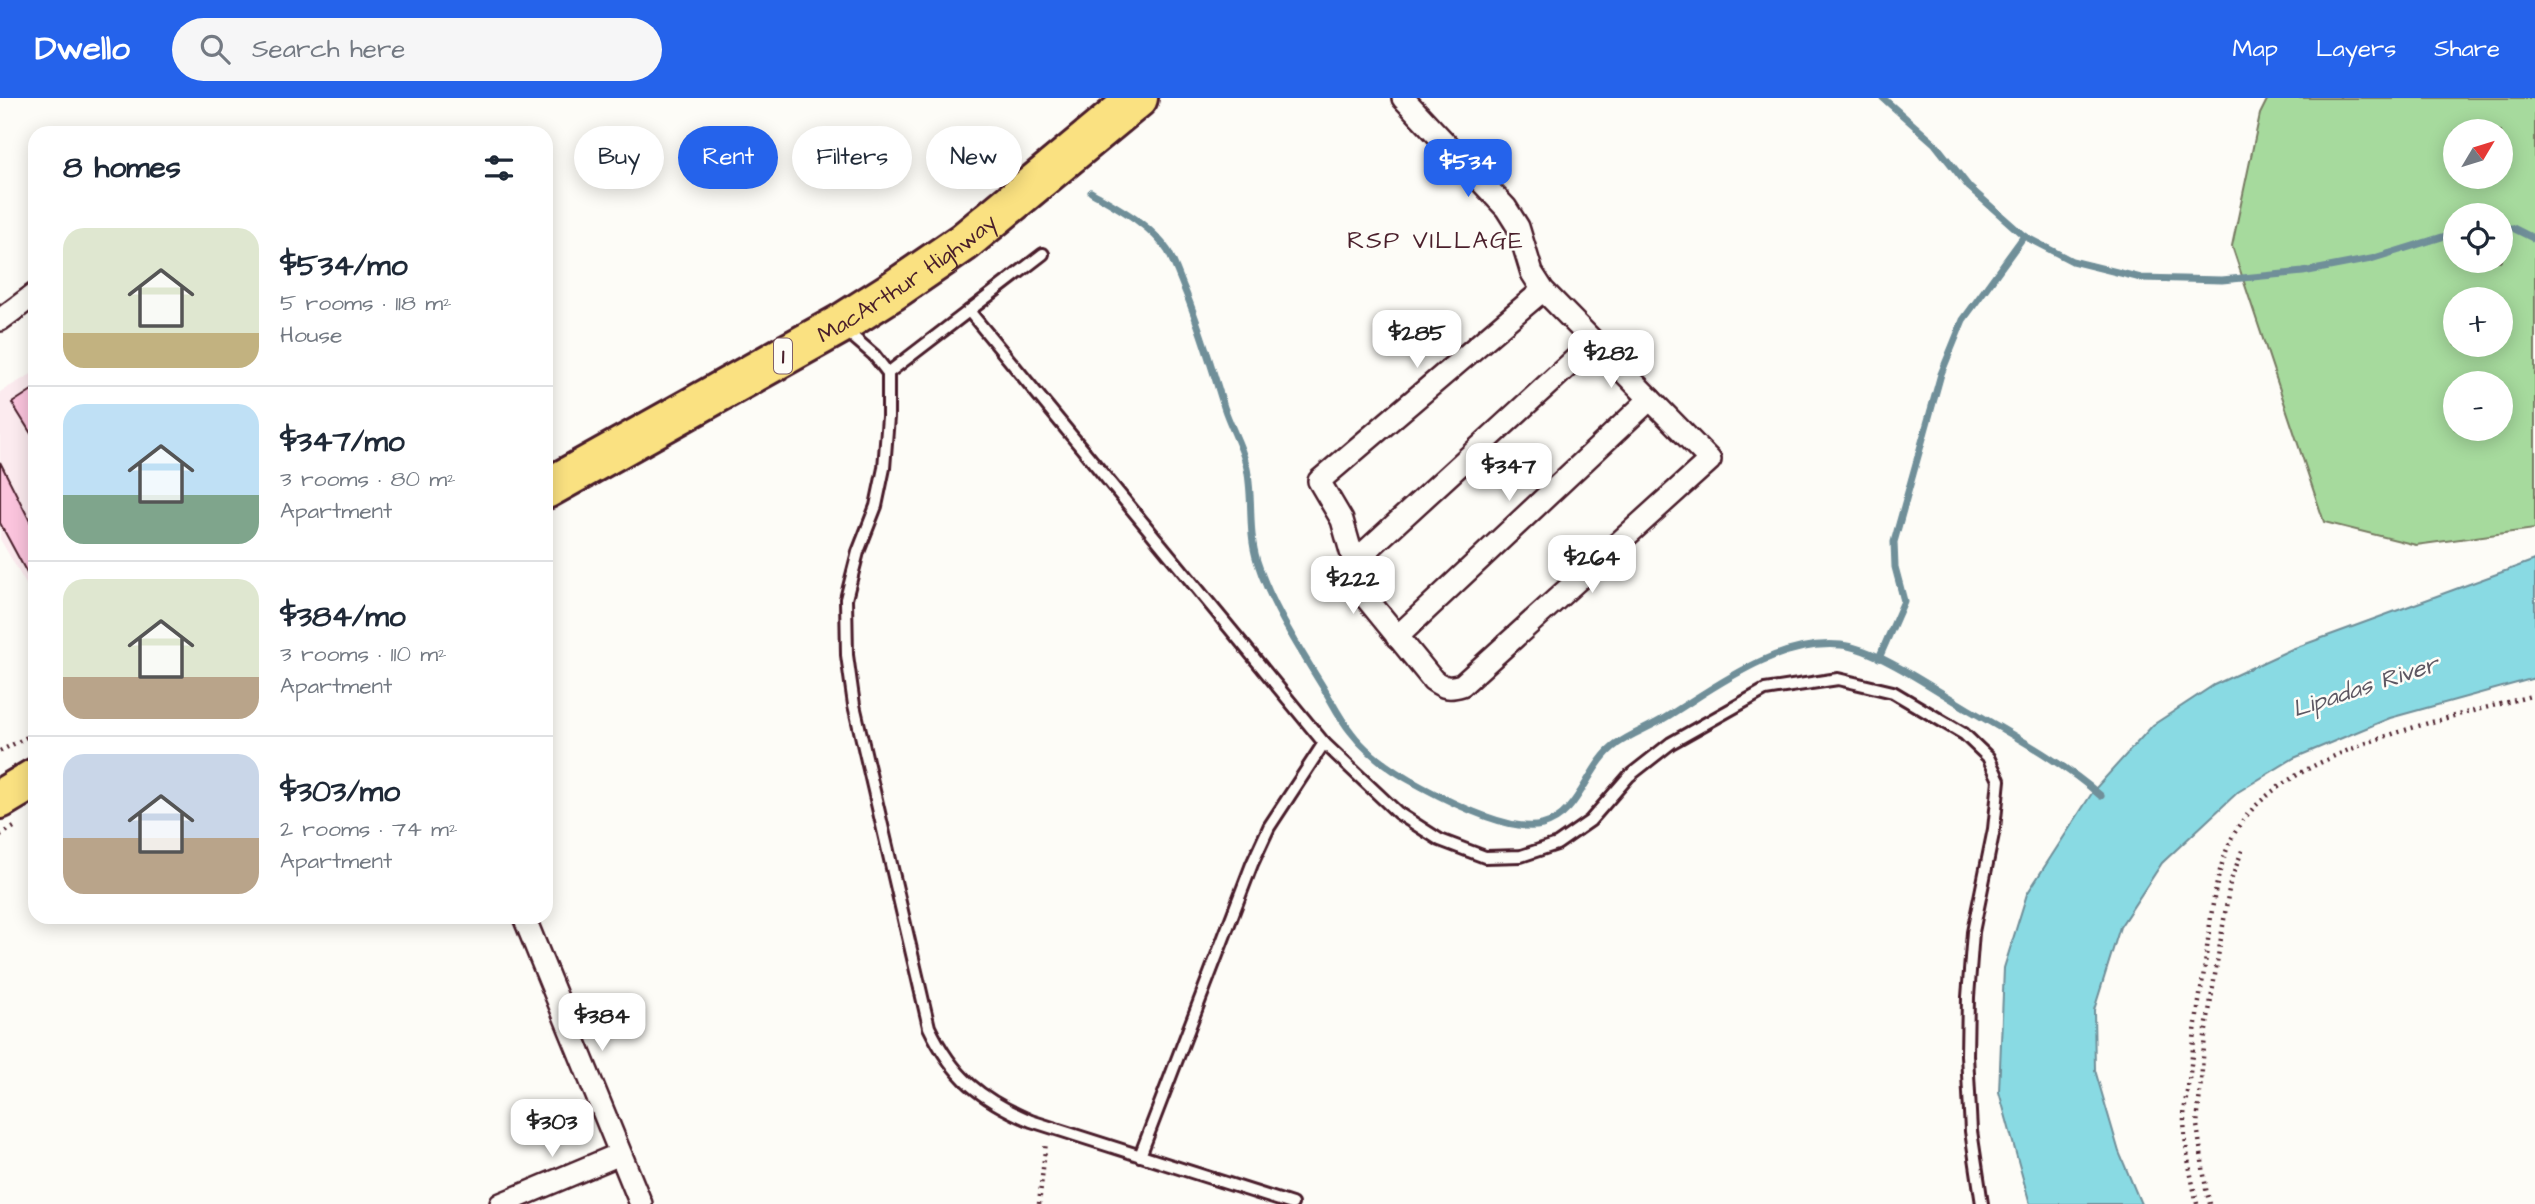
<!DOCTYPE html>
<meta charset="utf-8">
<style>
body{margin:0;font-family:"Architects Daughter",sans-serif;background:#f6f6f7;color:#1f2937;height:100vh;display:flex;flex-direction:column;font-size:26px;white-space:nowrap}
*{box-sizing:border-box;margin:0}
p{font-size:23px;color:#747a83}
.icon{flex:none;width:38px;height:38px;fill:none;stroke:currentColor;stroke-width:2;stroke-linecap:round;stroke-linejoin:round}
.map{position:relative;flex:1;overflow:hidden}
.sheet{position:absolute;left:28px;top:28px;width:525px;height:798px;display:flex;flex-direction:column;background:#fff;border-radius:21px;box-shadow:0 4px 18px #0003}
.sheet>*{flex:none}
.banner{position:absolute;left:574px;top:28px;width:665px;height:63px;display:flex;gap:14px}
.needle{width:46px;rotate:52deg}
.controls{position:absolute;left:2443px;top:21px;display:grid;gap:14px}
.controls a{display:grid;place-items:center;width:70px;height:70px;border-radius:50%;background:#fff;box-shadow:0 4px 18px #0003;font-size:35px}
.price{position:absolute;translate:-50% -60px;padding:0 16px;border-radius:14px;background:#fff;color:#222;font-size:23px;line-height:46px;filter:drop-shadow(0 2px 4px #0008)}
.price::after{content:'';position:absolute;left:50%;top:42px;width:21px;height:16px;margin-left:-10px;background:inherit;clip-path:polygon(0 0,100% 0,50% 100%)}
.price.on{background:#2563eb;color:#fff}
ul{padding:0;list-style:none}
li{display:flex;align-items:center;gap:21px;height:175px;padding:0 35px}
li+li{border-top:2px solid #e0e1e3}
li span{display:grid;place-items:center;flex:none;width:196px;height:140px;border-radius:21px;color:#555}
li>.icon{margin-inline-start:auto}
span .icon{width:84px;height:84px;fill:#fffc;stroke-width:1}
li b{font-size:30px}
h2{display:flex;justify-content:space-between;align-items:center;height:84px;padding:0 35px;font-size:30px}
.tag{padding:0 24px;border-radius:32px;background:#fff;box-shadow:0 4px 18px #0003;font-size:24px;line-height:63px}
.tag.on{background:#2563eb;color:#fff}
header{display:flex;align-items:center;gap:42px;box-sizing:border-box;height:98px;padding:0 35px;background:#2563eb;color:#fff}
header strong{font-size:33px}
nav{display:flex;gap:38px;margin-inline-start:auto;font-size:24px}
.search{width:490px;height:63px;background:#f6f6f7;display:flex;align-items:center;gap:18px;box-sizing:border-box;padding:0 24px;border-radius:38px;color:#747a83;font-size:26px}
.map>svg:first-child{display:block}
.built{fill:#fcebef}
.green{fill:#a6da9d;stroke:#787c64;stroke-width:2;fill-rule:evenodd}
.water{fill:#89dae3;stroke:#708f99;stroke-width:2}
.lines{fill:none;stroke-linecap:round;stroke-linejoin:round}
.stream{stroke:#708f99;stroke-width:7}
.building{fill:#fbc4dd;stroke:#4a1f2b;stroke-width:2}
.lane-casing{stroke:#4a1f2b;stroke-width:16}
.street-casing{stroke:#4a1f2b;stroke-width:26}
.highway-casing{stroke:#4a1f2b;stroke-width:44}
.path{stroke:#4a1f2b;stroke-width:4.5;stroke-dasharray:2 5;stroke-linecap:butt}
.lane{stroke:#fdfcf7;stroke-width:10}
.street{stroke:#fdfcf7;stroke-width:21}
.highway{stroke:#fae181;stroke-width:38}
.labels{text-anchor:middle;stroke-width:5;stroke-linejoin:round;paint-order:stroke}
.shield{fill:#fdfcf7;stroke:#806168;stroke-width:2}
.shield-label{font-size:21px;font-weight:bold;fill:#4a1f2b}
.street-label{font-size:23px;fill:#4a1f2b;stroke:#fdfcf7}
.neighbourhood-label{font-size:24px;letter-spacing:2px;fill:#4a1f2b;stroke:#fdfcf7}
.water-label{font-size:24px;font-style:italic;fill:#5d5762;stroke:#fdfcf7}
</style>
<header>
<strong>Dwello</strong>
<div class="search"><svg class="icon" aria-label="search" viewBox="0 0 24 24"><circle cx="10" cy="10" r="6"/><path d="M15 15l6 6"/></svg>Search here</div>
<nav><a>Map</a><a>Layers</a><a>Share</a></nav>
</header>
<div class="map">
<svg width="2535" height="1106" viewBox="0 0 2535 1106">
<rect width="100%" height="100%" fill="#fdfcf7"/>
<filter id="ink" filterUnits="userSpaceOnUse"><feTurbulence type="fractalNoise" baseFrequency=".0143" numOctaves="2"/><feDisplacementMap in="SourceGraphic" scale="14" xChannelSelector="R" yChannelSelector="G"/><feConvolveMatrix kernelMatrix="1 2 1 2 8 2 1 2 1" color-interpolation-filters="sRGB"/></filter>
<g filter="url(#ink)">
<!-- built -->
<path class="built" d="M35 274V502L0 441V294Z"/>
<!-- green -->
<path class="green" d="M2268 0H2535V431L2416 447 2324 424 2232 148 2260 16ZM2455 33H2501V79H2455ZM2455 117H2501V163H2455ZM2455 201H2501V247H2455ZM2455 285H2501V331H2455Z"/>
<!-- water -->
<path class="water" d="M2535 462V580L2390 620 2294 660 2238 694 2162 765 2120 829 2094 912 2095 972 2119 1054 2141 1106H2030L1999 994 2004 870 2027 796 2094 692 2153 627 2214 587 2292 551Z"/>
<g class="lines">
<!-- stream -->
<g class="stream">
<path d="M1883 0 1935 46 1969 89 2024 138 2072 163 2141 180 2222 182 2303 174 2371 161 2455 135"/>
<path d="M1091 94C1118 110 1150 126 1168 153 1175 166 1180 181 1186 195 1201 233 1212 270 1224 309 1230 328 1241 346 1246 366 1254 397 1247 431 1257 463 1271 507 1299 550 1323 589 1332 604 1340 621 1351 634 1369 658 1395 675 1422 689 1450 704 1511 735 1542 727 1581 717 1586 667 1617 646 1631 636 1648 630 1663 621 1716 589 1775 541 1841 547 1876 550 1937 593 1968 611 2014 638 2061 663 2101 698"/>
<path d="M2501 130H2513L2535 141"/>
<path d="M1879 560 1904 503 1895 469 1894 444 1941 276 1963 222 2024 138"/>
</g>
</g>
<!-- building -->
<g class="building">
<path d="M35 290V342L12 305Z"/>
<path d="M0 364 35 433V490L0 425Z"/>
</g>
<g class="lines">
<!-- lane casing -->
<g class="lane-casing">
<g id="lane">
<path d="M969 213 1324 645 1398 715 1440 742 1485 759 1521 758 1557 746 1590 723 1629 678 1671 645 1765 592 1838 581 1893 594 1964 636 1988 659 1999 682 1994 731 1973 834 1968 899 1967 957 1971 1033 1982 1106"/>
<path d="M844 231 874 257 888 275V319L884 370 876 408 858 454 846 501 847 557 854 607 929 929C953 979 980 1001 1031 1023L1292 1106"/>
<path d="M888 275 1043 156"/>
<path d="M1140 1058 1252 766 1269 729 1324 645"/>
</g>
</g>
<!-- street casing -->
<g class="street-casing">
<g id="street">
<path d="M1403 0 1506 110 1518 129 1532 175 1543 192 1710 362 1462 587C1449 591 1444 590 1433 582L1363 496 1342 422 1319 383 1543 192"/>
<path d="M0 222 35 196"/>
<path d="M1353 465 1594 244"/>
<path d="M1397 539 1650 301"/>
<path d="M524 819 641 1106"/>
<path d="M501 1106 620 1056"/>
</g>
</g>
<!-- highway casing -->
<g class="highway-casing">
<g id="highway">
<path id="s1" d="M546 391 839 227 891 194 964 144 1138 0"/>
<path d="M0 701 35 680"/>
</g>
</g>
<!-- path -->
<g class="path">
<path d="M0 653 35 635"/>
<path d="M0 737 16 728"/>
<path d="M1039 1106 1046 1044"/>
<path d="M2197 1106C2191 1078 2185 1051 2184 1022 2184 1007 2188 990 2190 975 2194 943 2197 912 2203 880 2210 835 2212 777 2234 736 2279 653 2450 620 2535 597"/>
<path d="M2210 1106 2206 1091 2197 1027 2205 938 2230 785 2243 750"/>
</g>
<!-- lane -->
<use href="#lane" class="lane"/>
<!-- street -->
<use href="#street" class="street"/>
<!-- highway -->
<use href="#highway" class="highway"/>
</g>
</g>
<g class="labels">
<!-- shield labels -->
<rect class="shield" x="774" y="240.5" width="18" height="35" rx="5"/>
<g class="shield-label">
<text x="783" y="265">1</text>
</g>
<!-- street labels -->
<g class="street-label">
<text dy="8" stroke="none"><textPath href="#s1" startOffset="418">MacArthur Highway</textPath></text>
</g>
<!-- neighbourhood labels -->
<g class="neighbourhood-label">
<text x="1436" y="150">RSP VILLAGE</text>
</g>
<!-- water labels -->
<g class="water-label">
<text transform="translate(2365 588) rotate(-18)" y="8">Lipadas River</text>
</g>
</g>
</svg>
<div class="controls">
<a><svg class="needle" viewBox="-14 -14 28 28"><path d="M0-13l5 13h-10z" fill="#e53935"/><path d="M0 13l5-13h-10z" fill="#747a83"/></svg></a>
<a><svg class="icon" aria-label="locate" viewBox="0 0 24 24"><circle cx="12" cy="12" r="6"/><path d="M12 2v4M12 18v4M2 12h4M18 12h4"/></svg></a>
<a>+</a>
<a>−</a>
</div>
<b class="price on" style="left:1468px;top:101px">$534</b>
<b class="price" style="left:1417px;top:272px">$285</b>
<b class="price" style="left:1611px;top:292px">$282</b>
<b class="price" style="left:1509px;top:405px">$347</b>
<b class="price" style="left:1592px;top:497px">$264</b>
<b class="price" style="left:1353px;top:518px">$222</b>
<b class="price" style="left:602px;top:955px">$384</b>
<b class="price" style="left:552px;top:1061px">$303</b>
<div class="banner">
<a class="tag">Buy</a>
<a class="tag on">Rent</a>
<a class="tag">Filters</a>
<a class="tag">New</a>
</div>
<section class="sheet">
<h2>8 homes<svg class="icon" aria-label="filters" viewBox="0 0 24 24"><path d="M4 7h16M4 17h16"/><circle cx="9" cy="7" r="2"/><circle cx="15" cy="17" r="2"/></svg></h2>
<ul>
<li><span style="background:linear-gradient(#dfe7d0 75%,#c2b280 0)"><svg class="icon" aria-label="home" viewBox="0 0 24 24"><path d="M3 11l9-7 9 7M6 9v11h12V9"/></svg></span><div><b>$534/mo</b><p>5 rooms · 118 m²</p><p>House</p></div></li>
<li><span style="background:linear-gradient(#bfe0f5 65%,#7fa58c 0)"><svg class="icon" aria-label="home" viewBox="0 0 24 24"><path d="M3 11l9-7 9 7M6 9v11h12V9"/></svg></span><div><b>$347/mo</b><p>3 rooms · 80 m²</p><p>Apartment</p></div></li>
<li><span style="background:linear-gradient(#dfe7d0 70%,#b9a48a 0)"><svg class="icon" aria-label="home" viewBox="0 0 24 24"><path d="M3 11l9-7 9 7M6 9v11h12V9"/></svg></span><div><b>$384/mo</b><p>3 rooms · 110 m²</p><p>Apartment</p></div></li>
<li><span style="background:linear-gradient(#c9d6e8 60%,#b9a48a 0)"><svg class="icon" aria-label="home" viewBox="0 0 24 24"><path d="M3 11l9-7 9 7M6 9v11h12V9"/></svg></span><div><b>$303/mo</b><p>2 rooms · 74 m²</p><p>Apartment</p></div></li>
</ul>
</section>
</div>
